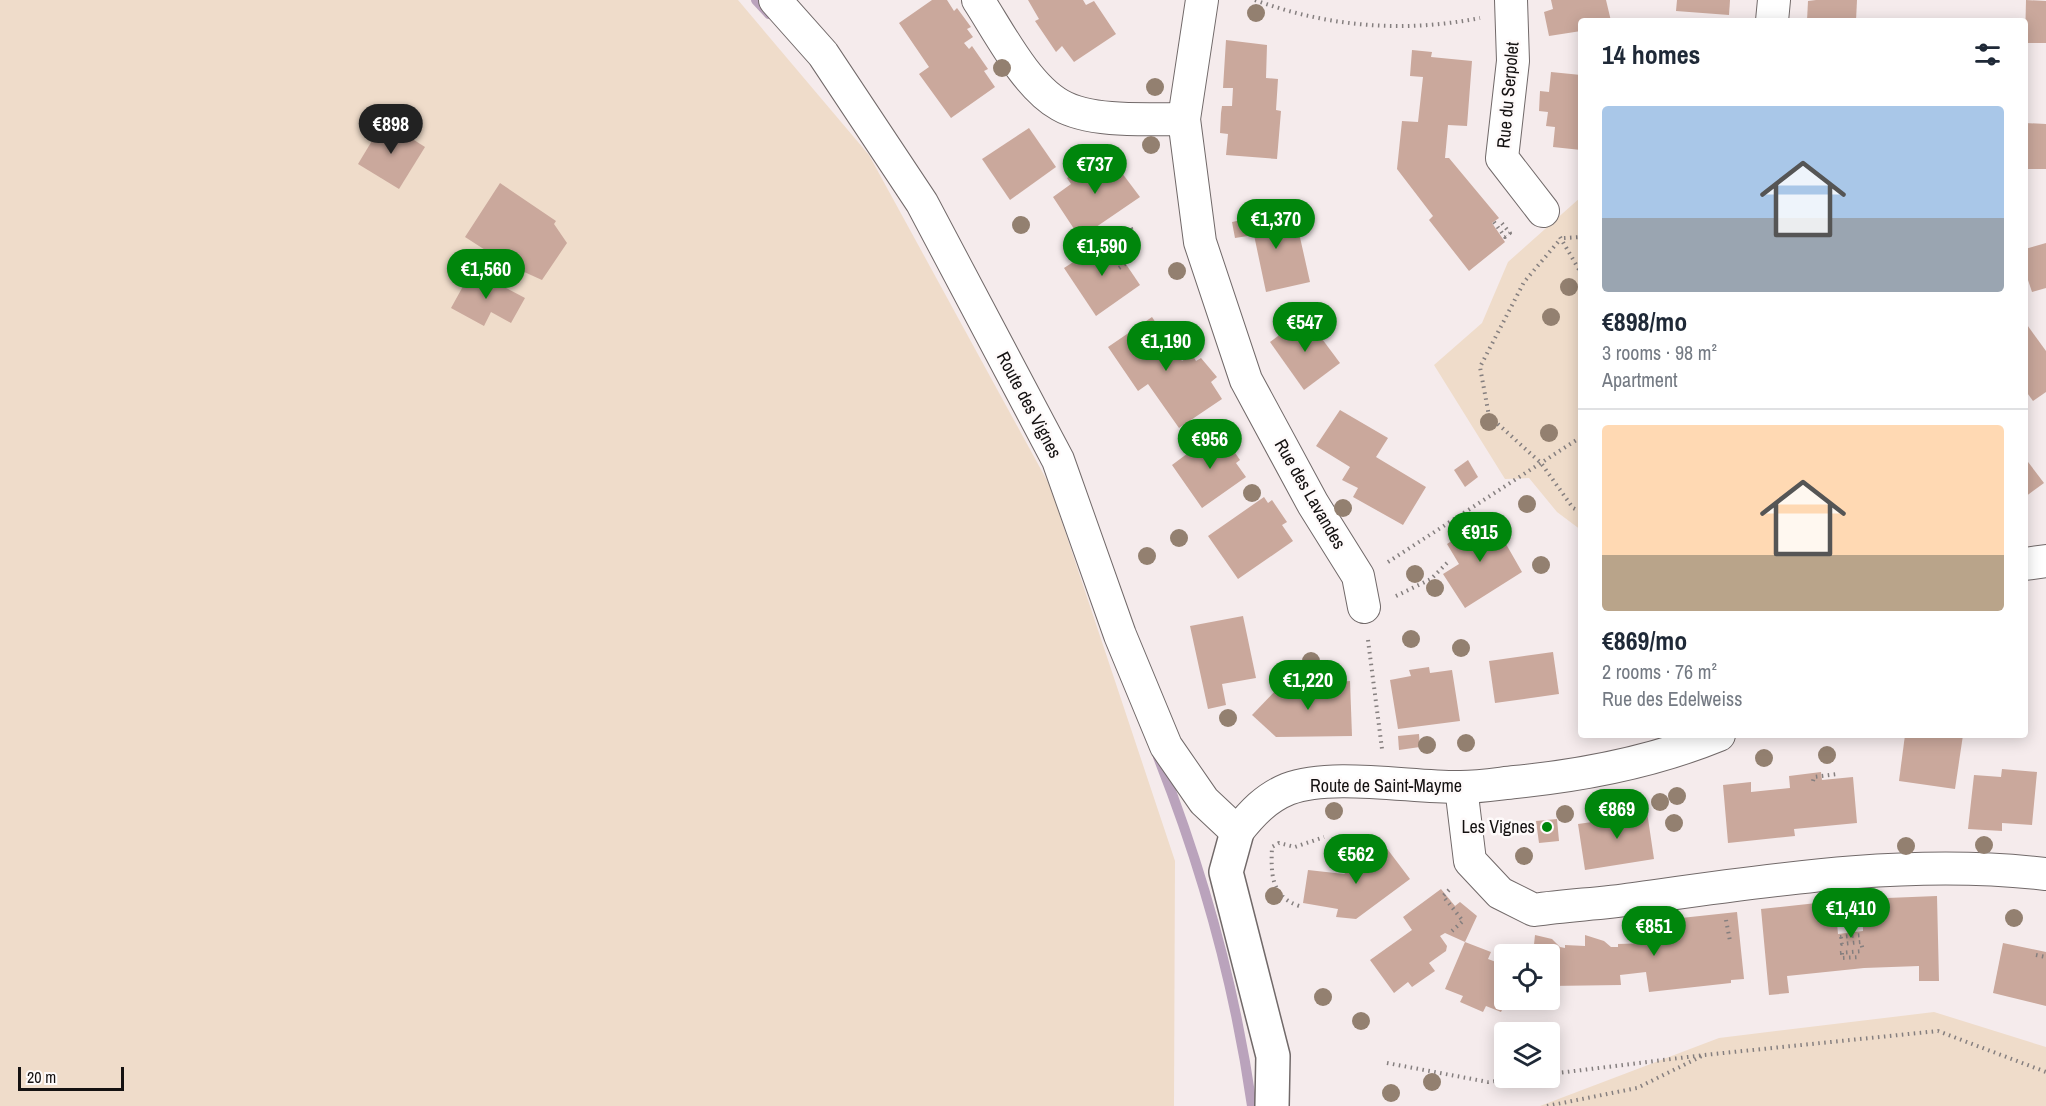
<!DOCTYPE html>
<meta charset="utf-8">
<style>
body{margin:0;font-family:"Archivo Narrow",sans-serif;background:#f2f2f3;color:#1f2937;height:100vh;display:flex;flex-direction:column;font-size:22px;white-space:nowrap}
*{box-sizing:border-box;margin:0}
p{font-size:20px;color:#747a83}
.icon{flex:none;width:33px;height:33px;fill:none;stroke:currentColor;stroke-width:2;stroke-linecap:round;stroke-linejoin:round}
.map{position:relative;flex:1;overflow:hidden}
.drawer{position:absolute;left:1578px;top:18px;width:450px;height:720px;display:flex;flex-direction:column;background:#fff;border-radius:6px;box-shadow:0 3px 15px #0003}
.drawer>*{flex:none}
.controls{position:absolute;left:1494px;top:944px;display:grid;gap:12px}
.controls a{display:grid;place-items:center;width:66px;height:66px;border-radius:6px;background:#fff;box-shadow:0 3px 15px #0003;font-size:30px}
.scale{position:absolute;left:18px;bottom:15px;width:106px;box-sizing:border-box;padding-left:6px;border:3px solid #141111;border-top:0;font-size:16px;line-height:21px;white-space:nowrap;color:#141111;-webkit-text-stroke:4px #fefafa;paint-order:stroke}
.price{position:absolute;translate:-50% -51px;padding:0 14px;border-radius:21px;background:#00860c;color:#fff;font-size:20px;line-height:39px;filter:drop-shadow(0 2px 3px #0008)}
.price::after{content:'';position:absolute;left:50%;top:36px;width:18px;height:14px;margin-left:-9px;background:inherit;clip-path:polygon(0 0,100% 0,50% 100%)}
.price.on{background:#222;color:#fff}
ul{padding:0;list-style:none}
li{display:grid;align-content:center;gap:12px;height:318px;padding:0 24px}
li+li{border-top:2px solid #e0e1e3}
li span{display:grid;place-items:center;height:186px;border-radius:6px;color:#555}
li>.icon{margin-inline-start:auto}
span .icon{width:108px;height:108px;fill:#fffc;stroke-width:1}
li b{font-size:26px}
h2{display:flex;justify-content:space-between;align-items:center;height:72px;padding:0 24px;font-size:26px}
.map>svg:first-child{display:block}
.green{fill:#efdcca}
.lines{fill:none;stroke-linecap:round;stroke-linejoin:round}
.stream{stroke:#baa3bc;stroke-width:10}
.building{fill:#caa89c}
.minor-casing{stroke:#716969;stroke-width:34}
.tertiary-casing{stroke:#716969;stroke-width:36}
.path{stroke:#857f7f;stroke-width:4;stroke-dasharray:1.5 4.5;stroke-linecap:butt}
.minor{stroke:#fff;stroke-width:32}
.tertiary{stroke:#fff;stroke-width:33}
.tree{fill:#938070}
.poi-dot{fill:#00860c;stroke:#fefafa;stroke-width:2}
.labels{text-anchor:middle;stroke-width:5;stroke-linejoin:round;paint-order:stroke}
.street-label{font-size:18px;fill:#141111;stroke:#fefafa}
.poi-label{font-size:18px;fill:#141111;stroke:#fefafa;text-anchor:end}
</style>
<div class="map">
<svg width="2046" height="1106" viewBox="0 0 2046 1106">
<rect width="100%" height="100%" fill="#f5ebec"/>
<!-- green -->
<g class="green">
<path d="M0 0H738L869 155 1050 486 1175 861 1174 1106H0Z"/>
<path d="M1581 197V530L1557 512 1529 478 1505 479 1434 365 1482 323 1508 262Z"/>
<path d="M1934 1012 2046 1047V1106H1540L1719 1038Z"/>
</g>
<g class="lines">
<!-- stream -->
<g class="stream">
<path d="M756 0 769 14"/>
<path d="M1158 757C1202 868 1235 987 1252 1106"/>
</g>
</g>
<!-- building -->
<g class="building">
<path d="M932 0H947L954 11 957 8 971 27 967 29 973 37 964 43 969 49 972 46 988 69 984 71 995 87 951 118 919 74 929 67 899 23Z"/>
<path d="M1028 0H1083L1086 5 1094 1 1116 34 1074 62 1062 46 1056 52 1035 21 1039 19Z"/>
<path d="M1551 0H1606L1611 21H1581V31L1549 36 1544 12 1553 9Z"/>
<path d="M1677 0H1730L1729 15 1676 11Z"/>
<path d="M1816 0H1857L1856 21H1807L1808 1Z"/>
<path d="M2026 0 2046 1V43H2025Z"/>
<path d="M1226 40 1267 45 1266 78 1278 79 1276 110 1281 111 1277 159 1226 155 1228 134 1220 133 1221 113 1222 106H1232L1233 88H1223Z"/>
<path d="M1412 50 1432 52 1431 57 1472 61 1467 126 1448 125 1445 158H1449L1499 218 1492 223 1505 242 1469 271 1429 220 1433 216 1397 169 1402 121 1418 122 1423 77 1410 76Z"/>
<path d="M1551 72 1581 75V150L1553 147 1555 127 1546 126 1548 112 1539 111 1540 91 1549 92Z"/>
<path d="M384 121 425 147 399 189 358 164Z"/>
<path d="M2025 123 2046 124V169H2025Z"/>
<path d="M1029 128 1056 167 1010 200 982 159Z"/>
<path d="M1107 153 1140 197 1080 238 1053 197 1071 184 1067 178Z"/>
<path d="M500 183 556 221 554 224 567 243 542 280 522 271 521 273 465 237Z"/>
<path d="M1282 211 1286 227 1297 224 1310 282 1266 292 1254 235 1235 238 1232 222Z"/>
<path d="M1109 239 1140 285 1096 316 1064 268Z"/>
<path d="M2046 243V288L2032 292 2025 271V249Z"/>
<path d="M472 270 525 298 511 323 491 312 484 326 451 308Z"/>
<path d="M1305 316 1340 363 1304 390 1270 342Z"/>
<path d="M1152 317 1162 332 1167 328 1182 350 1177 353 1182 361 1192 354 1196 361 1201 358 1217 377 1211 382 1222 399 1179 428 1148 384 1138 391 1108 347Z"/>
<path d="M2025 322 2046 351V392L2033 401 2025 390Z"/>
<path d="M1340 410 1388 438 1376 457 1426 487 1403 525 1353 497 1358 488 1342 480 1350 467 1316 446Z"/>
<path d="M1215 433 1220 441 1225 438 1240 460 1236 463 1246 477 1202 508 1172 465Z"/>
<path d="M2025 458 2044 483 2025 497Z"/>
<path d="M1468 460 1478 477 1465 487 1454 470Z"/>
<path d="M1264 497 1268 503 1272 500 1287 522 1282 525 1293 541 1238 579 1208 536Z"/>
<path d="M1490 516 1522 572 1465 608 1443 574 1459 564 1447 544Z"/>
<path d="M1243 616 1256 678 1222 684 1226 705 1208 709 1190 626Z"/>
<path d="M1553 652 1559 694 1495 703 1489 661Z"/>
<path d="M1429 667 1430 673 1452 670 1460 721 1398 729 1390 680 1411 676 1409 670Z"/>
<path d="M1350 681 1352 736 1276 737 1252 715 1279 687Z"/>
<path d="M1419 734 1420 747 1399 750 1398 736Z"/>
<path d="M1905 735H1963L1955 789 1899 781Z"/>
<path d="M2002 769 2037 772 2032 825 2002 823V831L1968 829 1974 775 2001 777Z"/>
<path d="M1821 772 1822 780 1853 777 1857 823 1794 829 1795 836 1728 843 1723 785 1751 782V792L1790 788 1789 776Z"/>
<path d="M1646 805 1654 859 1585 870 1578 824 1627 817 1626 808Z"/>
<path d="M1557 819 1559 841 1539 843 1536 821Z"/>
<path d="M1385 846 1410 879 1356 919 1336 917 1338 909 1303 903 1308 870 1344 874Z"/>
<path d="M1441 889 1455 906 1460 902 1477 916 1465 942 1491 952 1488 959 1504 965 1507 999 1501 1012 1486 1006 1483 1012 1460 1002 1463 996 1445 989 1465 942 1445 933 1440 936 1447 946 1446 951 1429 963 1435 971 1412 987 1408 982 1394 993 1370 960 1412 930 1403 917Z"/>
<path d="M1937 896 1939 981H1919V966L1864 968 1787 976 1789 993 1769 995 1761 909 1835 901 1838 934 1863 931 1862 899Z"/>
<path d="M1737 912 1744 979 1731 980V983L1649 992 1646 972 1620 975 1621 985 1550 986V954H1533L1535 935 1552 939 1560 947 1565 948V945L1585 946V935L1604 941 1611 947H1618V944L1648 943 1647 933 1682 929 1681 918Z"/>
<path d="M2003 943 2046 952V1006L1993 993Z"/>
</g>
<g class="lines">
<!-- minor casing -->
<g class="minor-casing">
<g id="minor">
<path d="M775 0 823 54 922 203 1058 460 1120 635 1166 746 1204 801 1237 832C1252 813 1266 798 1288 789 1331 772 1414 788 1461 787 1479 787 1497 784 1515 782 1586 775 1653 762 1719 735"/>
<path d="M978 0C999 32 1026 86 1060 105 1091 123 1149 119 1184 119"/>
<path d="M1202 0 1184 119 1200 242 1246 380 1313 504 1358 576 1364 607"/>
<path d="M1511 0 1513 61 1502 158 1543 211"/>
<path d="M1772 21 1774 0"/>
<path d="M2025 564 2046 561"/>
<path d="M1461 787 1470 861 1500 893 1534 910C1567 905 1600 904 1633 899 1770 880 1908 858 2046 874"/>
</g>
</g>
<!-- tertiary casing -->
<g class="tertiary-casing">
<path id="tertiary" d="M1237 832 1226 872 1273 1056 1272 1106"/>
</g>
<!-- path -->
<g class="path">
<path d="M1255 0C1328 27 1404 33 1480 18"/>
<path d="M1494 222 1505 237 1510 233 1500 221"/>
<path d="M1560 237 1581 273"/>
<path d="M1564 238 1581 237"/>
<path d="M1106 241 1121 266"/>
<path d="M1558 242 1524 282 1480 367 1489 416 1541 463 1573 508 1581 512"/>
<path d="M1119 268 1131 260 1138 243 1129 224"/>
<path d="M1388 562 1581 437"/>
<path d="M1396 596 1431 579 1447 563"/>
<path d="M1368 640 1382 749"/>
<path d="M1294 687V679L1300 670 1335 665"/>
<path d="M1813 781 1814 777 1837 774"/>
<path d="M1618 801 1620 818"/>
<path d="M1449 890 1443 896 1463 921 1452 931"/>
<path d="M1299 906C1270 896 1271 872 1272 847L1279 843 1295 847 1324 837"/>
<path d="M1849 906 1852 936"/>
<path d="M1726 920 1730 941"/>
<path d="M1840 937 1863 935"/>
<path d="M1841 937 1842 944 1861 942 1863 951"/>
<path d="M1840 953 1863 951"/>
<path d="M1842 953V958L1859 957"/>
<path d="M2036 955 2046 957"/>
<path d="M1387 1063 1488 1082 1529 1077"/>
<path d="M1550 1074 1704 1055 1938 1031 2046 1072"/>
<path d="M1547 1106 1637 1088 1702 1056"/>
</g>
<!-- minor -->
<use href="#minor" class="minor"/>
<!-- tertiary -->
<use href="#tertiary" class="tertiary"/>
</g>
<!-- trees -->
<g class="tree">
<circle cx="1256" cy="13" r="9"/>
<circle cx="1002" cy="68" r="9"/>
<circle cx="1155" cy="87" r="9"/>
<circle cx="1151" cy="145" r="9"/>
<circle cx="1021" cy="225" r="9"/>
<circle cx="1177" cy="271" r="9"/>
<circle cx="1569" cy="287" r="9"/>
<circle cx="1551" cy="317" r="9"/>
<circle cx="1489" cy="422" r="9"/>
<circle cx="1549" cy="433" r="9"/>
<circle cx="1252" cy="493" r="9"/>
<circle cx="1527" cy="504" r="9"/>
<circle cx="1343" cy="508" r="9"/>
<circle cx="1179" cy="538" r="9"/>
<circle cx="1147" cy="556" r="9"/>
<circle cx="1541" cy="565" r="9"/>
<circle cx="1415" cy="574" r="9"/>
<circle cx="1435" cy="588" r="9"/>
<circle cx="1411" cy="639" r="9"/>
<circle cx="1461" cy="648" r="9"/>
<circle cx="1311" cy="661" r="9"/>
<circle cx="1228" cy="718" r="9"/>
<circle cx="1466" cy="743" r="9"/>
<circle cx="1427" cy="745" r="9"/>
<circle cx="1827" cy="755" r="9"/>
<circle cx="1764" cy="758" r="9"/>
<circle cx="1677" cy="796" r="9"/>
<circle cx="1660" cy="802" r="9"/>
<circle cx="1334" cy="811" r="9"/>
<circle cx="1565" cy="814" r="9"/>
<circle cx="1674" cy="823" r="9"/>
<circle cx="1984" cy="845" r="9"/>
<circle cx="1906" cy="846" r="9"/>
<circle cx="1524" cy="856" r="9"/>
<circle cx="1274" cy="896" r="9"/>
<circle cx="2014" cy="918" r="9"/>
<circle cx="1323" cy="997" r="9"/>
<circle cx="1361" cy="1021" r="9"/>
<circle cx="1432" cy="1082" r="9"/>
<circle cx="1391" cy="1093" r="9"/>
</g>
<!-- markers -->
<circle class="poi-dot" cx="1547" cy="827" r="6"/>
<g class="labels">
<!-- street labels -->
<g class="street-label">
<text transform="translate(1508 95) rotate(-85)" y="6">Rue du Serpolet</text>
<text transform="translate(1029 405) rotate(62)" y="6">Route des Vignes</text>
<text transform="translate(1310 494) rotate(60)" y="6">Rue des Lavandes</text>
<text x="1386" y="792">Route de Saint-Mayme</text>
</g>
<!-- poi labels -->
<g class="poi-label">
<text x="1535" y="833">Les Vignes</text>
</g>
</g>
</svg>
<div class="controls">
<a><svg class="icon" aria-label="locate" viewBox="0 0 24 24"><circle cx="12" cy="12" r="6"/><path d="M12 2v4M12 18v4M2 12h4M18 12h4"/></svg></a>
<a><svg class="icon" aria-label="layers" viewBox="0 0 24 24"><path d="M12 4l9 5-9 5-9-5zM3 14l9 5 9-5"/></svg></a>
</div>
<div class="scale">20 m</div>
<b class="price on" style="left:391px;top:155px">€898</b>
<b class="price" style="left:1095px;top:195px">€737</b>
<b class="price" style="left:1276px;top:250px">€1,370</b>
<b class="price" style="left:1102px;top:277px">€1,590</b>
<b class="price" style="left:486px;top:300px">€1,560</b>
<b class="price" style="left:1305px;top:353px">€547</b>
<b class="price" style="left:1166px;top:372px">€1,190</b>
<b class="price" style="left:1210px;top:470px">€956</b>
<b class="price" style="left:1480px;top:563px">€915</b>
<b class="price" style="left:1308px;top:711px">€1,220</b>
<b class="price" style="left:1617px;top:840px">€869</b>
<b class="price" style="left:1356px;top:885px">€562</b>
<b class="price" style="left:1851px;top:939px">€1,410</b>
<b class="price" style="left:1654px;top:957px">€851</b>
<section class="drawer">
<h2>14 homes<svg class="icon" aria-label="filters" viewBox="0 0 24 24"><path d="M4 7h16M4 17h16"/><circle cx="9" cy="7" r="2"/><circle cx="15" cy="17" r="2"/></svg></h2>
<ul>
<li><span style="background:linear-gradient(#a9c7e8 60%,#9aa5b1 0)"><svg class="icon" aria-label="home" viewBox="0 0 24 24"><path d="M3 11l9-7 9 7M6 9v11h12V9"/></svg></span><div><b>€898/mo</b><p>3 rooms · 98 m²</p><p>Apartment</p></div></li>
<li><span style="background:linear-gradient(#ffd9b3 70%,#b9a48a 0)"><svg class="icon" aria-label="home" viewBox="0 0 24 24"><path d="M3 11l9-7 9 7M6 9v11h12V9"/></svg></span><div><b>€869/mo</b><p>2 rooms · 76 m²</p><p>Rue des Edelweiss</p></div></li>
</ul>
</section>
</div>
